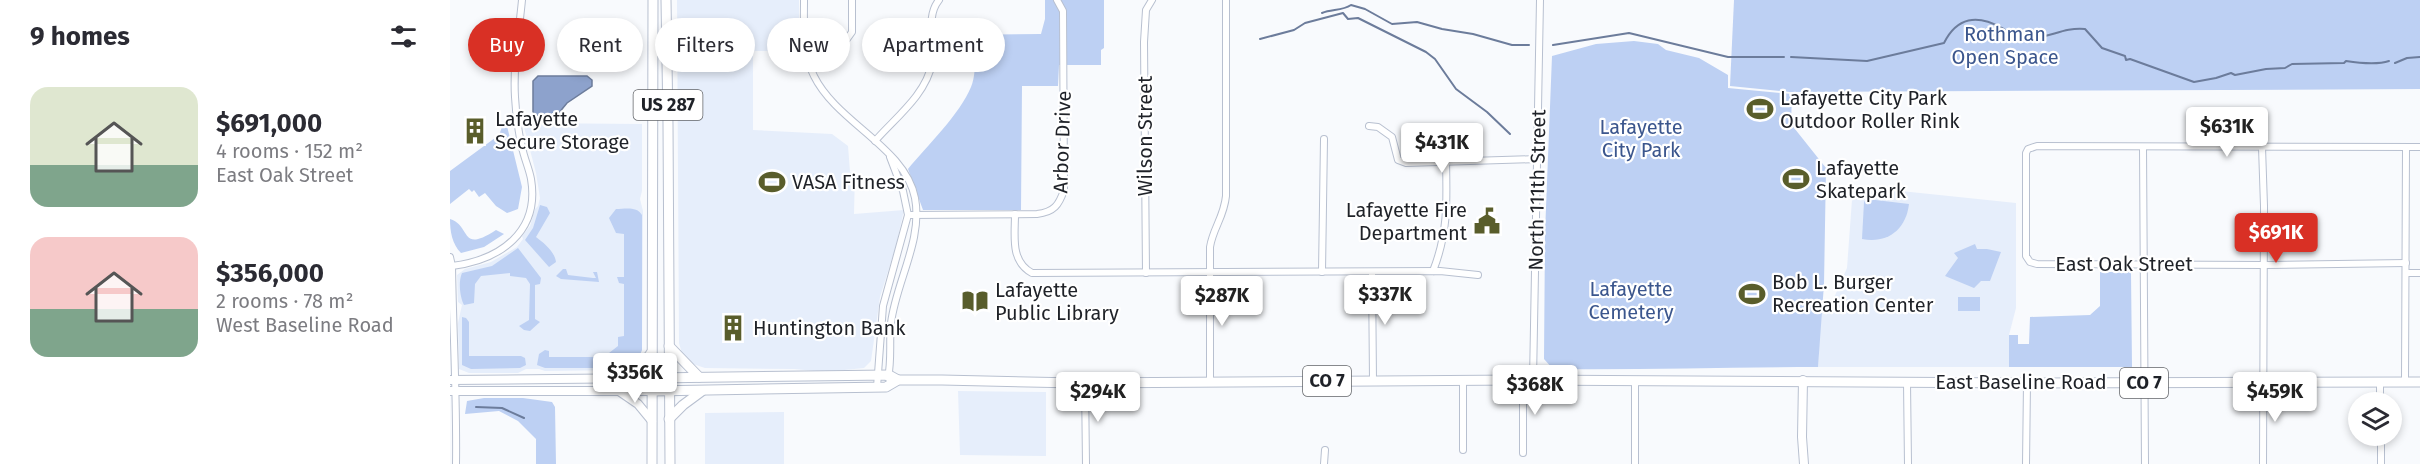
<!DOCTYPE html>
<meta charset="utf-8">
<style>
body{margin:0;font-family:"Fira Sans",sans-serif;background:#f2f2f3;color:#2b2b33;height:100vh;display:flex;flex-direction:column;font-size:22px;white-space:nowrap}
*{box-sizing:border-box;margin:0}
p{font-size:20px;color:#7c7c81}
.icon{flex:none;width:33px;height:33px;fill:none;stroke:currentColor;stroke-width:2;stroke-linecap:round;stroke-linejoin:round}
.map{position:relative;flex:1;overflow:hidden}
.panel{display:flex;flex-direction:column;background:#fff;width:450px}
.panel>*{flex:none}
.guide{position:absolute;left:18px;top:18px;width:570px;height:54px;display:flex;gap:12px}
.tools{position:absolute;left:1898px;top:392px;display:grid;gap:12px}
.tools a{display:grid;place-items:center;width:54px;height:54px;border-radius:50%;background:#fff;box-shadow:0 3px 9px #0003;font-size:30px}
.price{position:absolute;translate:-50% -51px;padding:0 14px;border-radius:6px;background:#fff;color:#222;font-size:20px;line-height:39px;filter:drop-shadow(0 2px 3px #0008)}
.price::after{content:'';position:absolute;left:50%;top:36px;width:18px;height:14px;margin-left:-9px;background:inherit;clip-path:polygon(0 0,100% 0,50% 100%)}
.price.active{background:#d93025;color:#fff}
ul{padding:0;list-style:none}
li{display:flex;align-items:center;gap:18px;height:150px;padding:0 30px}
li span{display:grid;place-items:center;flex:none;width:168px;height:120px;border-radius:18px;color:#555}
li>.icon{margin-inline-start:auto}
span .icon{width:72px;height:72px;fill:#fffc;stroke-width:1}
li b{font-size:26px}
h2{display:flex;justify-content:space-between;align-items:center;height:72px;padding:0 30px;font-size:26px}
.pill{padding:0 21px;border-radius:27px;background:#fff;box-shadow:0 3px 9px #0003;font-size:21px;line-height:54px}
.pill.active{background:#d93025;color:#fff}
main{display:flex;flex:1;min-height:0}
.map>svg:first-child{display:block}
.built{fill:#e6eefb}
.green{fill:#bdd0f3}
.water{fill:#8da2cc;stroke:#6c7c9b;stroke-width:1.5}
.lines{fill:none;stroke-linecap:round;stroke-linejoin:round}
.stream{stroke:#6c7c9b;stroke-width:2}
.street-casing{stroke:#b8c0d0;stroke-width:8}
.secondary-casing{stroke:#b8c0d0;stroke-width:10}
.primary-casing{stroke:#b8c0d0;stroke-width:11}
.street{stroke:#fff;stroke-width:6}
.secondary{stroke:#fff;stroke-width:8}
.primary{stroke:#fff;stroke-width:9}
.labels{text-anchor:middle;stroke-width:4.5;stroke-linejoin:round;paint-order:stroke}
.shield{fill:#fff;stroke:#626468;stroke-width:1.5}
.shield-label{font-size:18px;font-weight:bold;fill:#1f2228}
.park-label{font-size:20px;fill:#3b568d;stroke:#fff}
.poi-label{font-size:20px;fill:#1f2228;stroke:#fff;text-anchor:start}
.street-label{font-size:20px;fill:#1f2228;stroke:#fff}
</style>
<main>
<section class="panel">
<h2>9 homes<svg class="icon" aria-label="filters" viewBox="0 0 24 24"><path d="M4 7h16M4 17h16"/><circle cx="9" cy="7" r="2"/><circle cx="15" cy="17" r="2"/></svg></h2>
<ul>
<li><span style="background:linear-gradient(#dfe7d0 65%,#7fa58c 0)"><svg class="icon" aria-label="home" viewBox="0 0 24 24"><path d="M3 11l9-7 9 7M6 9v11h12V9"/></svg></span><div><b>$691,000</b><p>4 rooms · 152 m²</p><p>East Oak Street</p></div></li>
<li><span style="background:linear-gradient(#f6c9c9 60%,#7fa58c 0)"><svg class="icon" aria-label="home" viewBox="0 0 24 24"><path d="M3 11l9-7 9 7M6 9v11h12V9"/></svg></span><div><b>$356,000</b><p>2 rooms · 78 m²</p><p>West Baseline Road</p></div></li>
</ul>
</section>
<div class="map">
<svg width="1970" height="464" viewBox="0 0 1970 464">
<rect width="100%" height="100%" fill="#f8fafd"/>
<!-- built -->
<g class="built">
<path d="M227 0H349V51H303V130L382 134 398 146 400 172H405L404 214 454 210 446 246 430 297 421 361 414 368 375 372 344 369 255 368 240 363 233 357 229 343Z"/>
<path d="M73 123 192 124V191L190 199 193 211 192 350 187 361 174 370 95 371 89 369H76L68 373H19L9 369 8 323 12 305 8 302 7 275 15 269 41 262 67 247 73 239 72 236 80 226 85 209 88 206 90 198 86 173Z"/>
<path d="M1403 186 1566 203V308L1559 335V367H1368L1371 305 1383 300 1397 268Z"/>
<path d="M508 391 596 392V456L510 455Z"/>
<path d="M334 412V464H255V413Z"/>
</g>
<!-- green -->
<g class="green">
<path d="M595 0H654V48L651 50V65H609L608 86H572L571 210H473L458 169C477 146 510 114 521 87 526 75 525 58 525 45L495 44V35L591 34 595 19Z"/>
<path d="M1284 0H1970V89L1340 92 1280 86Z"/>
<path d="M1184 41 1208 44 1216 50 1249 58 1278 75V88L1342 94 1341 124 1376 168 1374 284 1368 367C1279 367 1191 370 1103 369L1094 359 1095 233 1102 56 1146 44Z"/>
<path d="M57 126 72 187 68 209 57 213 46 206 35 193 29 197 24 190 22 192 19 189 0 204V171L49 135 52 127Z"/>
<path d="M1417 199 1459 204C1456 230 1437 244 1412 239L1414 202Z"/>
<path d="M90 205 97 207 100 213 86 237C94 243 105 252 106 262L99 267 75 240 83 228Z"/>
<path d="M166 209C175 209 187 206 192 215V350L187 361 186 360 174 368H159V353L168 346V337L174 336V284L169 283 167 277H174V234L166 233 159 218Z"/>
<path d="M0 219C22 226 9 254 46 230L54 234 34 247 11 253C2 244 0 231 0 219Z"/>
<path d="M1525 244 1527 249H1537L1551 252 1540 281H1531L1524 288 1495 276 1508 258 1504 253Z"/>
<path d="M68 248 91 278 90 284 85 285V319L90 322 80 331 74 330 69 326 79 320 80 284 76 278 60 276V273L31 276 25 284 24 303 14 305C10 297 8 282 12 273L42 266Z"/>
<path d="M113 269H116L118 275 143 278H146L143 272H147L149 282 111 279 106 276Z"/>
<path d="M1650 272H1681L1682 367H1559V335H1568V344H1579L1580 317 1640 315 1650 306Z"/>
<rect x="1508" y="297" width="22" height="14"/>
<path d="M12 317 16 318 19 322V356H71L75 358 76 365 70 368 21 369 12 365Z"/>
<path d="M95 350 99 351V357H150V353H157V368H95L87 365 89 354Z"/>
<path d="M34 398H73L102 402 105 407 106 464H86V439L68 421 49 411 15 414 17 401Z"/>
</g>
<!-- water -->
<path class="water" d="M88 76H137L142 80V86L117 103 108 114 87 116 83 112V81Z"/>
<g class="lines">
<!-- stream -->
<g class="stream">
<path d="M872 13C882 9 892 11 901 5L915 9 942 24 967 22 992 29 1023 34 1062 45H1079"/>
<path d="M810 39 844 30 855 23 893 13 898 19 908 18 976 52 985 59 1006 89 1037 112 1060 134"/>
<path d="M1103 45 1179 33 1278 57H1334"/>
<path d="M1341 57 1417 61 1494 43C1507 17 1527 14 1552 28 1555 29 1559 35 1563 36 1565 37 1578 38 1580 38 1600 38 1613 27 1635 29L1652 48 1675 56 1676 60 1680 59 1744 82 1766 78 1781 73 1785 75 1816 69 1835 68 1842 64 1894 63 1896 61C1909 63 1927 65 1939 61"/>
<path d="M1945 63 1957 58 1970 57"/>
<path d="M26 407 52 408 74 418"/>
</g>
<!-- street casing -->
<g class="street-casing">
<g id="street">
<path d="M354 0C354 26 352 53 364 76 387 123 455 147 465 198 473 240 446 282 441 323 439 341 442 359 438 378"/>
<path d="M355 42 397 39 402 32V0"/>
<path d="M919 126 928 127 942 137 948 160 956 163 1087 159"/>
<path d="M425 141C445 118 476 95 482 63 485 43 475 17 489 0"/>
<path d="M1693 147 1695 464"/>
<path d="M1812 147 1814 206 1813 464"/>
<path d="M565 214C565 236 560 261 582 273L990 271 1028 275"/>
<path d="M458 215 587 214C604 212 609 205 614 190L613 11 607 0"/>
<path d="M0 257 2 266C3 332 7 398 6 464"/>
<path d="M1956 263 1814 265 1587 264 1580 262 1576 256V153L1578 149 1587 146 1970 147"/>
<path d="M2 266C50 260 90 232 81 179 79 168 74 158 72 147 68 131 66 114 65 97 63 65 69 32 72 0"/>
<path d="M983 271C998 233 997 203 996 162"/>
<path d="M872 272 874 139"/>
<path d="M922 272 923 381"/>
<path d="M696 273 694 42 696 10 702 0"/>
<path d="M1956 273H1970"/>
<path d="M1013 380V450"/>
<path d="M1073 380V453"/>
<path d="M1083 380 1090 0"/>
<path d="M635 382 636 464"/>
<path d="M760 382V247C763 228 774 217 776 196V0"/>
<path d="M1457 382 1458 464"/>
<path d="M1930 382V402"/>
<path d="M1955 382 1956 147"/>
<path d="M427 387 433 306 458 215 453 191 440 157"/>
<path d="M1931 435V464"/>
<path d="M874 464 875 450"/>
<path d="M1185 464V381"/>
<path d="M1576 464 1577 383"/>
</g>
</g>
<!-- secondary casing -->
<g class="secondary-casing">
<g id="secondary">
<path d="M174 377 193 363 202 351"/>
<path d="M0 380 202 378"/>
<path d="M1353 380 1352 437 1354 464"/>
<path d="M0 391H202"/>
<path d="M169 391 188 404 202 421"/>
</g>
</g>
<!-- primary casing -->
<g class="primary-casing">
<g id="primary">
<path d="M216 0 218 124 220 464"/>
<path d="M219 346 249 377"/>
<path d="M202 378 439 375 448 380"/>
<path d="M202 391 436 387 448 380H492L627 383 1069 380 1577 383 1970 382"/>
<path d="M219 419 233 405 252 391"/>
<path d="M202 464 203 0"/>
</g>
</g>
<!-- street -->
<use href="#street" class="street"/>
<!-- secondary -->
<use href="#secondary" class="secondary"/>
<!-- primary -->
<use href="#primary" class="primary"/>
</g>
<!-- icons -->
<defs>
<g id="stadium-bare" transform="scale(2.07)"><path d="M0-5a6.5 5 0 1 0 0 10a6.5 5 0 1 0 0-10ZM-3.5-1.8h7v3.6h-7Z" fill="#595d2b" stroke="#fff" stroke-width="2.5" paint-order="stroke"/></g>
<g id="building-bare" transform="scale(2.07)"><path d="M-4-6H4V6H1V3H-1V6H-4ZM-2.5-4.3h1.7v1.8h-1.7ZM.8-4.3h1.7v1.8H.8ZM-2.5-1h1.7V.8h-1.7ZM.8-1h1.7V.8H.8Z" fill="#595d2b" stroke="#fff" stroke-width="2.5" paint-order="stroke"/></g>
<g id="civic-bare" transform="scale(2.07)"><path d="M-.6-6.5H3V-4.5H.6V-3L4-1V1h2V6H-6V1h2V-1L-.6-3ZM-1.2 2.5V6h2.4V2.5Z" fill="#595d2b" stroke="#fff" stroke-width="2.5" paint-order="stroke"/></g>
<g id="library-bare" transform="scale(2.07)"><path d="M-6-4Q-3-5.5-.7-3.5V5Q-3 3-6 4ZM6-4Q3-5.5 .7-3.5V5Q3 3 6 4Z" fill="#595d2b" stroke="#fff" stroke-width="2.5" paint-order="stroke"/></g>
</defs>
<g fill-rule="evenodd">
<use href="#stadium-bare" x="1310" y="109"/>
<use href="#building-bare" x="25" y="131"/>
<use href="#stadium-bare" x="1346" y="179"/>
<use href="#stadium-bare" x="322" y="182"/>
<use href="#civic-bare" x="1037" y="221"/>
<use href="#stadium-bare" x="1302" y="294"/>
<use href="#library-bare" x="525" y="301"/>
<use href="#building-bare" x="283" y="328"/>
</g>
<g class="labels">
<!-- shield labels -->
<g class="shield">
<rect x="183.5" y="90" width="69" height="30" rx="4.5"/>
<rect x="853" y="366" width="48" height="30" rx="4.5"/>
<rect x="1670" y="368" width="48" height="30" rx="4.5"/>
</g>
<g class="shield-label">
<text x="218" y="111">US 287</text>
<text x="877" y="387">CO 7</text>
<text x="1694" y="389">CO 7</text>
</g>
<!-- park labels -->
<g class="park-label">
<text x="1555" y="41">Rothman<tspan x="1555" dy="23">Open Space</tspan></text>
<text x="1191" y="134">Lafayette<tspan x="1191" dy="23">City Park</tspan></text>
<text x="1181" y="296">Lafayette<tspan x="1181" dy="23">Cemetery</tspan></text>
</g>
<!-- poi labels -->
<g class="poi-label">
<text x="1330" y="105">Lafayette City Park<tspan x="1330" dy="23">Outdoor Roller Rink</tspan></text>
<text x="45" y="126">Lafayette<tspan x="45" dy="23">Secure Storage</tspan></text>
<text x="1366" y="175">Lafayette<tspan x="1366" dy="23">Skatepark</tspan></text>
<text x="342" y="189">VASA Fitness</text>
<text x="1017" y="217" text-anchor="end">Lafayette Fire<tspan x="1017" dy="23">Department</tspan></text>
<text x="1322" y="289">Bob L. Burger<tspan x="1322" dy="23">Recreation Center</tspan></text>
<text x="545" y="297">Lafayette<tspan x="545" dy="23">Public Library</tspan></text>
<text x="303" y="335">Huntington Bank</text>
</g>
<!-- street labels -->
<g class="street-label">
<text transform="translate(695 136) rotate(-90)" y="7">Wilson Street</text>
<text transform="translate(612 142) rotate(-88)" y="7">Arbor Drive</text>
<text transform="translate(1087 190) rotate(-89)" y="7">North 111th Street</text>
<text x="1674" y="271">East Oak Street</text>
<text x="1571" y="389">East Baseline Road</text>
</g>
</g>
</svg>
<div class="tools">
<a><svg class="icon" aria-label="layers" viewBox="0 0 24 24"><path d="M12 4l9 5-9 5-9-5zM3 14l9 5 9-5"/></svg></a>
</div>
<b class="price" style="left:1777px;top:158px">$631K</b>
<b class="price" style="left:992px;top:174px">$431K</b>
<b class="price active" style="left:1826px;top:264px">$691K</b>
<b class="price" style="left:935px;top:326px">$337K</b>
<b class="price" style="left:772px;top:327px">$287K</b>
<b class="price" style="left:185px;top:404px">$356K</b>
<b class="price" style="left:1085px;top:416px">$368K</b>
<b class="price" style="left:648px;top:423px">$294K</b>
<b class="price" style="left:1825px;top:423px">$459K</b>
<div class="guide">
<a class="pill active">Buy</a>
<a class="pill">Rent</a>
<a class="pill">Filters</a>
<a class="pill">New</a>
<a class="pill">Apartment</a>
</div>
</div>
</main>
